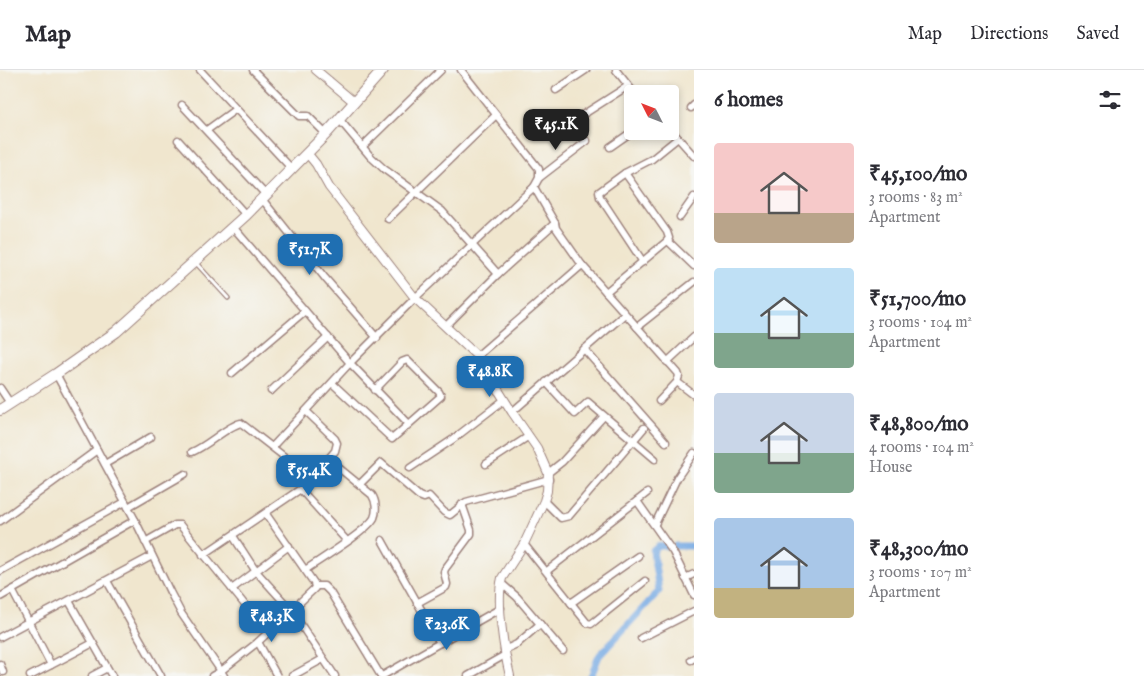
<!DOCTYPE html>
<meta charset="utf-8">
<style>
body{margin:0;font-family:"IM FELL English",serif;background:#f2f2f3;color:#2b2b33;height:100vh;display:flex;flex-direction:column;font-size:19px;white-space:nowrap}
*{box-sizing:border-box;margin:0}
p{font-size:16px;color:#7c7c81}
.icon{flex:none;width:28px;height:28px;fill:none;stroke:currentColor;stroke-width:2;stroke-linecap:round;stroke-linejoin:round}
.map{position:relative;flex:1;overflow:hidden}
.panel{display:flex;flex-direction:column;background:#fff;width:450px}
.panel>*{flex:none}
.needle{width:32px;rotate:312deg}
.tools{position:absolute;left:624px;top:15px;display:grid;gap:10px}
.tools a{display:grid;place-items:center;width:55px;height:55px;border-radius:5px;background:#fff;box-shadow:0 2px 8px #0003;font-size:25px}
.price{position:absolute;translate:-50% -42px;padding:0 11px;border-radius:10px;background:#1f6fb2;color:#fff;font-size:16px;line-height:32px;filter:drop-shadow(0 1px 2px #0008)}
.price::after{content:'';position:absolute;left:50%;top:30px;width:15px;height:11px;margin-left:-8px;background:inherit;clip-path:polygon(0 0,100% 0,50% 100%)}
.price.current{background:#222;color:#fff}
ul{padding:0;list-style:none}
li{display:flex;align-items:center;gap:15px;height:125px;padding:0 20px}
li span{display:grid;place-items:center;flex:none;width:140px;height:100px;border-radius:5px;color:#555}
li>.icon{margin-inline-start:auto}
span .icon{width:60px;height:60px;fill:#fffc;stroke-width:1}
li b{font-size:21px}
h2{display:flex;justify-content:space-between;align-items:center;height:60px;padding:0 20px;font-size:21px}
header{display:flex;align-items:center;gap:30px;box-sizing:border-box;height:70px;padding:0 25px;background:#fff;border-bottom:1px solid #e1e1e2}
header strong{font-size:24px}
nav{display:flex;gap:28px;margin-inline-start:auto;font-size:18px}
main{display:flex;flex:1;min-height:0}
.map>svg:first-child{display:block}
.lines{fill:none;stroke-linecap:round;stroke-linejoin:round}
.canal{stroke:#77aae4;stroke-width:7}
.service-casing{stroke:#9d827c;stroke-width:5.5}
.minor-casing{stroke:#9d827c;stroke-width:9}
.tertiary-casing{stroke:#9d827c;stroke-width:10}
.primary-casing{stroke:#9d827c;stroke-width:12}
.service{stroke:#fff;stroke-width:3}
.minor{stroke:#fff;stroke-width:6}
.tertiary{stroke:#fff;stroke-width:8}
.primary{stroke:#fff;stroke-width:10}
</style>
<header>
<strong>Map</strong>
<nav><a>Map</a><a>Directions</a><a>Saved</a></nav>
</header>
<main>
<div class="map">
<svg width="694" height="606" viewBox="0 0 694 606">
<rect width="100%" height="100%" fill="#f6f6f2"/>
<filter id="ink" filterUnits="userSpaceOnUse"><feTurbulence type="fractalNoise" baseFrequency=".02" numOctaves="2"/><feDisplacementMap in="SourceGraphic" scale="10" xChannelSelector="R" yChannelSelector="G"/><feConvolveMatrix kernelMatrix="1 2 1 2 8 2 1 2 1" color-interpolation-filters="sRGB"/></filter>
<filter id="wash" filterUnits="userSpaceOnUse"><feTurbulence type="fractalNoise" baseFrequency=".0096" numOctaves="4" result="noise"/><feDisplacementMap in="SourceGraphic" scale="20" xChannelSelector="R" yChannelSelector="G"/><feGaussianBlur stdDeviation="1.12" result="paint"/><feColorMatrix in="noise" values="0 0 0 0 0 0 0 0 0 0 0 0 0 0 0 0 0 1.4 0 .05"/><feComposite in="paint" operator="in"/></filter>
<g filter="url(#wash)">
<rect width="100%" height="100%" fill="#f0e6ce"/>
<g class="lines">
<!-- canal -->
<g class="canal">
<path d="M676 476H694"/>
<path d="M591 606 599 586 659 521 653 481 659 476H665"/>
</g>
</g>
</g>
<g filter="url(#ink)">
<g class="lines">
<!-- service casing -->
<g class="service-casing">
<path id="service" d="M196 193 228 228"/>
</g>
<!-- minor casing -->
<g class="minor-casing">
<g id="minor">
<path d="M200 0 291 98"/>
<path d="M253 0 299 46H308L326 64"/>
<path d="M461 0 539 99V108L534 117 555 153 556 158 582 195 678 303 679 306 677 312 659 331"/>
<path d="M616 0 635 24"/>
<path d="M556 20 586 0"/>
<path d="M182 35 266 125"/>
<path d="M691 38 694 35"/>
<path d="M339 49 370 86 384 99 442 141 498 204"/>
<path d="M573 51 628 16"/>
<path d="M670 59 694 86"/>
<path d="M207 60 236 39"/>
<path d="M178 70 246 145"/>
<path d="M363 76 441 0"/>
<path d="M610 77 633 61"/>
<path d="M539 108 587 71"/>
<path d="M262 129 325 208 377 268"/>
<path d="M680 147 694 127"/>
<path d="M388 149 496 45"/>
<path d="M233 157 350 293 409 354"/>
<path d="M668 171 694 196"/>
<path d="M643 192 600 127 599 122 625 103 652 89 678 68"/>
<path d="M606 222 666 172 669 168 667 162 625 103"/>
<path d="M446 256 498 204 555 153"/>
<path d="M637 257 694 212"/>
<path d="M584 279 666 372"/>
<path d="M477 286 582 195"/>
<path d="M667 292 694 267"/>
<path d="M232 303 305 241"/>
<path d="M56 304 135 450 170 522 181 543 221 601 212 606"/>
<path d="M546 312 575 344 588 332 655 389"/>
<path d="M677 312 694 325"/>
<path d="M332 313 392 369 441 326 439 322 407 290 402 292 375 320"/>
<path d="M0 318 10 333"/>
<path d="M271 321 328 267"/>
<path d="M512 342 625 244"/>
<path d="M273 376 350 293 415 228 534 117"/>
<path d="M192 382C209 375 227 356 241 353L313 409"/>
<path d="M105 394 151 367"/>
<path d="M486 394 529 366"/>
<path d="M410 398 452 370 504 330"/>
<path d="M548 403 562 392 604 346"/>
<path d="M360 414 381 393 419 426 424 428 429 426 444 442 450 445 466 432 549 409"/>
<path d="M301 420 347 471"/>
<path d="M544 431 561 448 569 446 644 358"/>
<path d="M637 431 673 482 694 525"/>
<path d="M128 437 185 404"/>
<path d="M0 451 97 380"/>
<path d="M655 454 677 408 694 383"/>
<path d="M233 466 255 500 291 540 335 606"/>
<path d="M382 470 440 573"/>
<path d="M145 472 175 455H180L245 535"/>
<path d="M524 474 587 553 591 554 595 551 645 511"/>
<path d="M203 485 305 416 335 381 337 373 335 369 306 341"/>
<path d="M305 500C321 489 366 462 374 448 377 441 376 431 372 425L328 389"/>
<path d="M0 501 125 432"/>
<path d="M547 501 647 423"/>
<path d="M685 508 694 504"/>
<path d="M107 511 161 606"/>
<path d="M501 513 517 527 563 581"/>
<path d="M315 516H324L330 522 381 606"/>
<path d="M232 519 289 476"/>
<path d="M12 520 51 595"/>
<path d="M0 527 135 450"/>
<path d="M69 531 112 606"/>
<path d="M417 533 446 517 447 514 444 502 445 499 471 464V460L462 434"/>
<path d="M571 533 638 486"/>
<path d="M0 567 152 486"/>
<path d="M641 568 694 541"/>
<path d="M258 572 277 606"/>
<path d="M504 580 517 574 540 554"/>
<path d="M691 590 694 588"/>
<path d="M0 594 3 602"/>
<path d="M30 606 93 573"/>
<path d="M92 606 107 598"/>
<path d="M224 606 221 601 258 572 315 518 314 513 266 444"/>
<path d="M292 606 323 589"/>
<path d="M382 606 501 538"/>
<path d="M468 606 505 585"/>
</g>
</g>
<!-- tertiary casing -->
<g class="tertiary-casing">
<g id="tertiary">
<path d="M316 0 354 32"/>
<path d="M307 83 316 94 329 117 415 228 477 286 512 342 537 378 548 403 547 421 544 431 524 474 502 508C496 532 504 581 510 606"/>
</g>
</g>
<!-- primary casing -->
<g class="primary-casing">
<path id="primary" d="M0 340 56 304 116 262 246 145 326 64 383 0"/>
</g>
<!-- service -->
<use href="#service" class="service"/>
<!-- minor -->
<use href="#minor" class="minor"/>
<!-- tertiary -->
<use href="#tertiary" class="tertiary"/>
<!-- primary -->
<use href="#primary" class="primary"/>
</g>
</g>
</svg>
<div class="tools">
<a><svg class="needle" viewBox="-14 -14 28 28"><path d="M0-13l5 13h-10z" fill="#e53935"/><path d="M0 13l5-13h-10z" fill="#7c7c81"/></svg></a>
</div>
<b class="price current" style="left:556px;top:81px">₹45.1K</b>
<b class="price" style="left:310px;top:206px">₹51.7K</b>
<b class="price" style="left:490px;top:328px">₹48.8K</b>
<b class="price" style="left:309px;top:427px">₹55.4K</b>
<b class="price" style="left:272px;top:573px">₹48.3K</b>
<b class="price" style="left:447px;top:581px">₹23.6K</b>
</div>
<section class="panel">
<h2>6 homes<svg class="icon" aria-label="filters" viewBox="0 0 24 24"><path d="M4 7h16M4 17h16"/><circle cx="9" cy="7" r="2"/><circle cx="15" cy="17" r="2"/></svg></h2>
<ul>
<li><span style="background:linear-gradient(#f6c9c9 70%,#b9a48a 0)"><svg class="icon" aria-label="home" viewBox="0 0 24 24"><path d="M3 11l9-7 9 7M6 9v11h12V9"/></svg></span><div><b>₹45,100/mo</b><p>3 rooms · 83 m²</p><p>Apartment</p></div></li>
<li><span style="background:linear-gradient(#bfe0f5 65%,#7fa58c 0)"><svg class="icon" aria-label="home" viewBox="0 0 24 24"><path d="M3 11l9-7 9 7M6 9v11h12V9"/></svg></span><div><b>₹51,700/mo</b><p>3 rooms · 104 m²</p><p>Apartment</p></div></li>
<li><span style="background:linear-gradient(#c9d6e8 60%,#7fa58c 0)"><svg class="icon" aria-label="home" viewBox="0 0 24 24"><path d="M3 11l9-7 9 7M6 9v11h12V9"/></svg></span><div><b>₹48,800/mo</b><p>4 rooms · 104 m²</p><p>House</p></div></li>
<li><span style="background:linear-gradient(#a9c7e8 70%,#c2b280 0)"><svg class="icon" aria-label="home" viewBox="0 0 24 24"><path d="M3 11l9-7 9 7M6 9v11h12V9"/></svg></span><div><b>₹48,300/mo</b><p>3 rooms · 107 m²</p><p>Apartment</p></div></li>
</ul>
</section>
</main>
